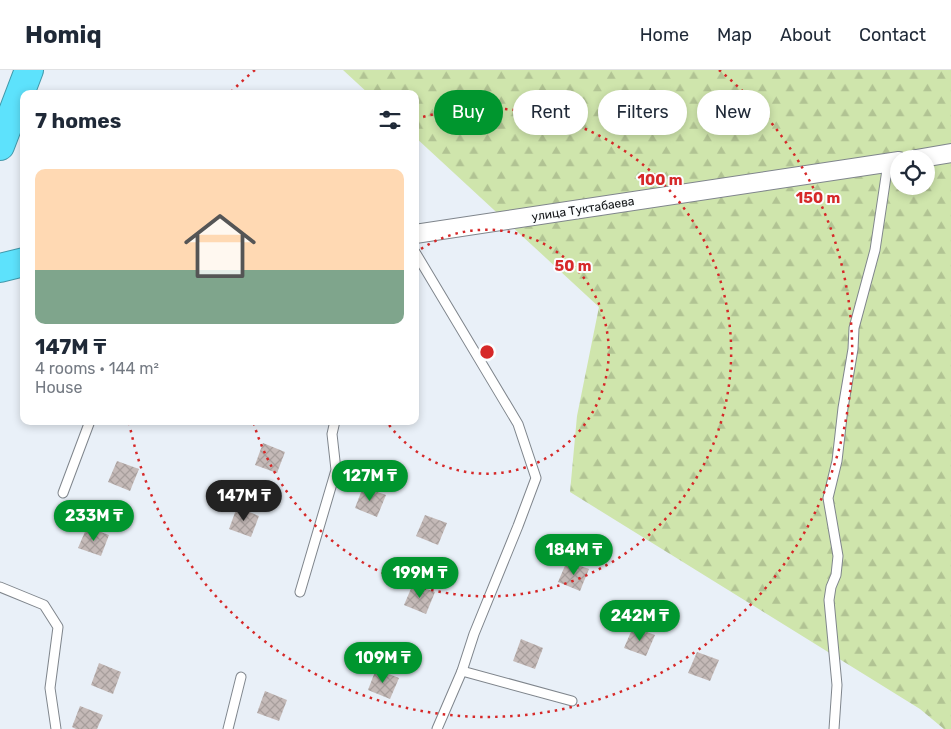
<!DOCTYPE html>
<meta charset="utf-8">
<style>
body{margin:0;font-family:Rubik,sans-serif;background:#f6f6f7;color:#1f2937;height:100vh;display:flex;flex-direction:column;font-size:19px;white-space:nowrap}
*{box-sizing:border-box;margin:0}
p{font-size:16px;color:#747a83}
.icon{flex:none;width:28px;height:28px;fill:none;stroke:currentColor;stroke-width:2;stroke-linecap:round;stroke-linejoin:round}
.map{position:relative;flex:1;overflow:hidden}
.side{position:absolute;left:20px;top:20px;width:399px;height:335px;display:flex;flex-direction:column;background:#fff;border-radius:10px;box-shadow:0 2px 8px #0003}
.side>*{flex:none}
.guide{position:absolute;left:434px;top:20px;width:441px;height:45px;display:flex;gap:10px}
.controls{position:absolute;left:890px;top:80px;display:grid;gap:10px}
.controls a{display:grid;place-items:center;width:45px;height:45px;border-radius:50%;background:#fff;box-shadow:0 2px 8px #0003;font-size:25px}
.price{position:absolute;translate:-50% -42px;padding:0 11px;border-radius:18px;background:#00962e;color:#fff;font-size:16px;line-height:32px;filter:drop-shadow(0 1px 2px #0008)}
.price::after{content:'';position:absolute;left:50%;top:30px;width:15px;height:11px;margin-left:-8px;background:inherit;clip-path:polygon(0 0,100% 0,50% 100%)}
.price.on{background:#222;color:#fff}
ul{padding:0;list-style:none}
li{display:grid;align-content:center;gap:10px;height:265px;padding:0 15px}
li+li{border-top:1px solid #e0e1e3}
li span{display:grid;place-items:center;height:155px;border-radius:10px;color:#555}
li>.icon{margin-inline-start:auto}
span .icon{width:90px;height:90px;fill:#fffc;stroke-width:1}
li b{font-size:21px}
h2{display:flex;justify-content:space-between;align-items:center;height:60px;padding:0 15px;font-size:21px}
.chip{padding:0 18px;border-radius:22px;background:#fff;box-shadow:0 2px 8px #0003;font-size:18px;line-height:45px}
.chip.on{background:#00962e;color:#fff}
header{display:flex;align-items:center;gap:30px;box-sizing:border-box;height:70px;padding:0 25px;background:#fff;border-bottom:1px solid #e0e1e3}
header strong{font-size:24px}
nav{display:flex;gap:28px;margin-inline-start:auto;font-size:18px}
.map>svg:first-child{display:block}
.forest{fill:url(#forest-firs);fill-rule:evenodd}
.building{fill:url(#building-cross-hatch)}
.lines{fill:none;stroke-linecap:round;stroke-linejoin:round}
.lane-casing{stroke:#7f858c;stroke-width:11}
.street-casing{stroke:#7f858c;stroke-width:20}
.highway-casing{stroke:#4198aa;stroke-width:30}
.lane{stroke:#fff;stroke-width:9}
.street{stroke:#fff;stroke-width:18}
.highway{stroke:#5de2fc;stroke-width:28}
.ring{fill:none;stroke:#d62828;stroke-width:2.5;stroke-dasharray:2.5 5}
.labels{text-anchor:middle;stroke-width:4;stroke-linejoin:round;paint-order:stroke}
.street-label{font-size:12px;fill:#0e1013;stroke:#fbfdfe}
.centre{fill:#d62828;stroke:#fbfdfe;stroke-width:2.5}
.ring-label{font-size:15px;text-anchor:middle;font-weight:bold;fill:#d62828;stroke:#fbfdfe;stroke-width:4;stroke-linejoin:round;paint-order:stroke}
</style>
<header>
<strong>Homiq</strong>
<nav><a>Home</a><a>Map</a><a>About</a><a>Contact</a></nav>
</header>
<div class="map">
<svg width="951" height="659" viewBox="0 0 951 659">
<defs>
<pattern id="forest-firs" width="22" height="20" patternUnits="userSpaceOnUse" patternTransform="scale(1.25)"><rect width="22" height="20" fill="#cfe5ac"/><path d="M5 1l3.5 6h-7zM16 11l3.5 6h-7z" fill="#b1c393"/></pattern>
<pattern id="building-cross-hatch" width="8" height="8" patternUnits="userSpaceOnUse" patternTransform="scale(1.25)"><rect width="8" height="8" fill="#c4b9b7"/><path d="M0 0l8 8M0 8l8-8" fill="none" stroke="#a79e9c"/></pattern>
</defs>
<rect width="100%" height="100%" fill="#e9f0f8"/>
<!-- forest -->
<path class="forest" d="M343 0H951V659H944L920 639 570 422 577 346 599 237 415 67V24H369ZM899 89H926V116H899Z"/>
<!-- building -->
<g class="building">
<path d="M263 373 285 382 277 403 255 395Z"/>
<path d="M117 391 139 399 130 421 108 412Z"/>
<path d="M363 417 386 425 377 447 355 438Z"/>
<path d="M237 437 259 446 251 467 229 459Z"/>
<path d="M425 445 447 453 438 475 416 466Z"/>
<path d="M87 457 109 465 101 486 78 478Z"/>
<path d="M567 491 589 499 580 521 558 512Z"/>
<path d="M413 514 435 522 426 544 404 535Z"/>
<path d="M633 557 655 565 646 586 624 578Z"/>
<path d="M521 569 543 578 535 599 513 591Z"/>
<path d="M697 582 719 590 710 611 688 603Z"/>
<path d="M99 593 121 602 113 624 91 615Z"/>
<path d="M376 599 399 608 390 629 368 620Z"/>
<path d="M265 621 287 630 279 651 257 643Z"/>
<path d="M80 636 103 645 97 659H76L72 657Z"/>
</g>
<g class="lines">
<!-- lane casing -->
<g class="lane-casing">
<g id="lane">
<path d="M415 182 518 354 536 408 518 456 474 564 462 601 437 659"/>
<path d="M63 423 90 351"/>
<path d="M0 517 44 535 58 557 50 618 56 659"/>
<path d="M300 522 336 400 332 364 335 351"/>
<path d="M462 601 572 631"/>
<path d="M228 659 241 607"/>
<path d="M834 659 837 615 829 530 831 517 836 505 838 486 828 428 837 391 843 338 853 279 854 258 875 180 888 93"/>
</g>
</g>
<!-- street casing -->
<g class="street-casing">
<g id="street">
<path d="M916 89 951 83"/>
<path d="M415 164 899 91"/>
</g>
</g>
<!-- highway casing -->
<g class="highway-casing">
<g id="highway">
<path d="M0 76 29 0"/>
<path d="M0 198 24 192"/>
</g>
</g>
<!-- lane -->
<use href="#lane" class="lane"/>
<!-- street -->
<use href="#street" class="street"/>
<!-- highway -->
<use href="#highway" class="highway"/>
</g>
<!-- distance rings -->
<g class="ring">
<path d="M415 183A122 122 0 1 1 387 352"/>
<path d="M416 49A244 244 0 1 1 253 351"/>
<path d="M231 22A365 365 0 0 1 255 0M719 0A365 365 0 1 1 129 352"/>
</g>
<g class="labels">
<!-- street labels -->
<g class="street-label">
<text transform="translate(583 139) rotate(-9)" y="4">улица Туктабаева</text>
</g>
</g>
<circle cx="487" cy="282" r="8" class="centre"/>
<g class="ring-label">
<text x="660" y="115">100 m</text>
<text x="818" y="133">150 m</text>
<text x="573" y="201">50 m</text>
</g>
</svg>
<div class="controls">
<a><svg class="icon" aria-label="locate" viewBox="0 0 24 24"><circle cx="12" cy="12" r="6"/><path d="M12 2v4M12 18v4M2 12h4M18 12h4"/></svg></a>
</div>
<b class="price" style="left:370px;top:432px">127M ₸</b>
<b class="price on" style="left:244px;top:452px">147M ₸</b>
<b class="price" style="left:94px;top:472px">233M ₸</b>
<b class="price" style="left:574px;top:506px">184M ₸</b>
<b class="price" style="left:420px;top:529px">199M ₸</b>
<b class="price" style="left:640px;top:572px">242M ₸</b>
<b class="price" style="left:383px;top:614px">109M ₸</b>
<div class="guide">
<a class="chip on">Buy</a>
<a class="chip">Rent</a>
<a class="chip">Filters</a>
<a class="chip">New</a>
</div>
<section class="side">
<h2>7 homes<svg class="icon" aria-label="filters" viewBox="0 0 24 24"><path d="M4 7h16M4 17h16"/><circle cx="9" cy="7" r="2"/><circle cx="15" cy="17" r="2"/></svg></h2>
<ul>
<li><span style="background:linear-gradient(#ffd9b3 65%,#7fa58c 0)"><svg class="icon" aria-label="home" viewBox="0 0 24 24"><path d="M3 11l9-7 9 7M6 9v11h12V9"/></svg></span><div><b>147M ₸</b><p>4 rooms · 144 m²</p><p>House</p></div></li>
</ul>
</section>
</div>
